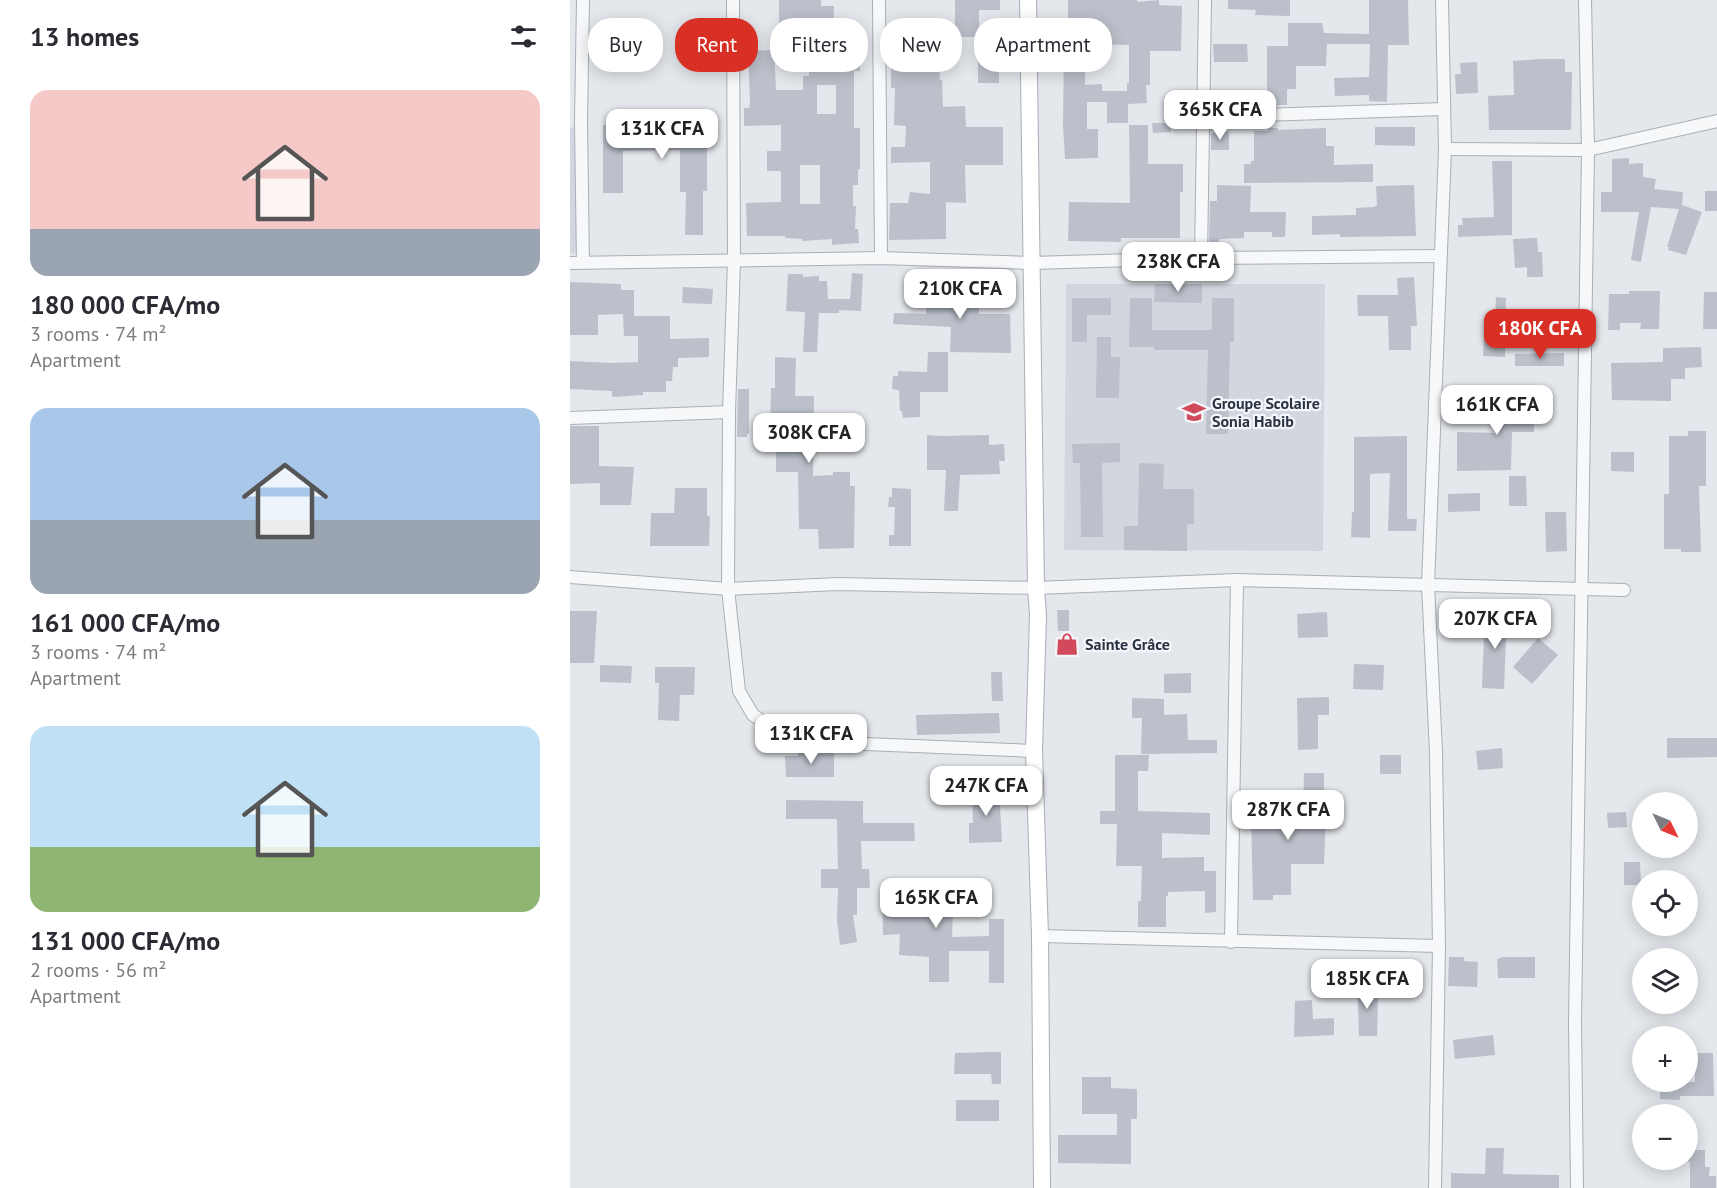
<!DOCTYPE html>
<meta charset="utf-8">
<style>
body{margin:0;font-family:"PT Sans",sans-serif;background:#f2f2f3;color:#2b2b33;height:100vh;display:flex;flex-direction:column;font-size:22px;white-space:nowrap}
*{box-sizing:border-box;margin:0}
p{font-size:20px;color:#7c7c81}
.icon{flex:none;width:33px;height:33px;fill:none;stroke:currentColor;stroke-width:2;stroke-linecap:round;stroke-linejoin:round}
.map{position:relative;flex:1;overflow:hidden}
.details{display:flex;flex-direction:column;background:#fff;width:570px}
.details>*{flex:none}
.banner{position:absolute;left:18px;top:18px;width:570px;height:54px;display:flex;gap:12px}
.needle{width:39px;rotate:133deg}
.controls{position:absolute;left:1062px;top:792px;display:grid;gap:12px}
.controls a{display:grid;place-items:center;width:66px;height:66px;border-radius:50%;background:#fff;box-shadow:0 3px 15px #0003;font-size:30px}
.price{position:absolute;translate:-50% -51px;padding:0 14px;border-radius:12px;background:#fff;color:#222;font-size:20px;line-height:39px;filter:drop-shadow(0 2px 3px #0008)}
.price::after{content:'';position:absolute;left:50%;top:36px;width:18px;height:14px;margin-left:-9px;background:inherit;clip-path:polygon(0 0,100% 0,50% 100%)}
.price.on{background:#d93025;color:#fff}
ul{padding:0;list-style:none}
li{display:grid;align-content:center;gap:12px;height:318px;padding:0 30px}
li span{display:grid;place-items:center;height:186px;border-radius:18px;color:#555}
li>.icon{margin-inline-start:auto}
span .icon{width:108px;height:108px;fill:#fffc;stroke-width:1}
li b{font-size:26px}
h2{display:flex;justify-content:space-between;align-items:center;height:72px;padding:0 30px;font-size:26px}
.pill{padding:0 21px;border-radius:24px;background:#fff;box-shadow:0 3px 15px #0003;font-size:21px;line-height:54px}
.pill.on{background:#d93025;color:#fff}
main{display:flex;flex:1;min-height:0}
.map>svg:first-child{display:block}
.built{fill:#d2d6de}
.building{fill:#bbc0ca;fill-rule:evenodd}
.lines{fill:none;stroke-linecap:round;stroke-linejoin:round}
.street-casing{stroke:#a9aeb7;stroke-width:14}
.secondary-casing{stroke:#a9aeb7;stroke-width:18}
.street{stroke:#f7f8fa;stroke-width:12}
.secondary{stroke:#fff;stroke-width:16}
.labels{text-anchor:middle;stroke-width:4.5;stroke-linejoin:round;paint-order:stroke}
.poi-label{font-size:16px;font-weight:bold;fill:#2b3445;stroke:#f4f6f9;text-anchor:start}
</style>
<main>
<section class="details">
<h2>13 homes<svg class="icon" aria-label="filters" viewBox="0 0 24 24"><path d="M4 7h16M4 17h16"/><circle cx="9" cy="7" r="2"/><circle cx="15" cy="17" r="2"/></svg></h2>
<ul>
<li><span style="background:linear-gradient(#f6c9c9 75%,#9aa5b1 0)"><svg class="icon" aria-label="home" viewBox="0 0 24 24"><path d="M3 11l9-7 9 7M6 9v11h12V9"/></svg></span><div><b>180 000 CFA/mo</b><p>3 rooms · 74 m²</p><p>Apartment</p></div></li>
<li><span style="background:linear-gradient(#a9c7e8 60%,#9aa5b1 0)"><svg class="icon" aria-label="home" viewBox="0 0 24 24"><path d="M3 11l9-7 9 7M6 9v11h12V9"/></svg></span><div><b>161 000 CFA/mo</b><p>3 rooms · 74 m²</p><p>Apartment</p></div></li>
<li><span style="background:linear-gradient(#bfe0f5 65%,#8fb573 0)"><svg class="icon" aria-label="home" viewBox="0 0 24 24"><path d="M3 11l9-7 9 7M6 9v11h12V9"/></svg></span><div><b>131 000 CFA/mo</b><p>2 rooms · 56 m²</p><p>Apartment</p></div></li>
</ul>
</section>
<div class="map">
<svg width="1147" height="1188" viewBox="0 0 1147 1188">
<rect width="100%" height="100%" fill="#e4e7ec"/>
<!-- built -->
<g class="built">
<path d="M4 127 7 253 0 254V128Z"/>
<path d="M496 284H755L753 551 494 550Z"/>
</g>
<!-- building -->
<g class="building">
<path d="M209 0H251V6H264L263 43H294V62H290V71H284V128H290V169H288V185H283V206H286L285 229H288L289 243 262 245V239L232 241V239L215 238V236H177L176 203 211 202V171H197V151H211V125L174 126V108H179L180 104 178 51 204 50 206 90H233V76H239V56L209 57ZM247 85H266V114H247ZM230 165H250V204H230Z"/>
<path d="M385 0H430V10H409V37H385Z"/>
<path d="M498 0H567V2L589 0V5L612 6 611 51H580V85H576L577 103 558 104V123H537V102H517V129H528V158L495 159 493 125 494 46H491V27H498ZM517 44 559 45V83H557V91H532V84L515 85V45Z"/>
<path d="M658 0H720V16L685 15 686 10 658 9Z"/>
<path d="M799 0H838L839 45H818L817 102 799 101V95L765 96 764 78 799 77 800 44H757L756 66H726V89H717V105H707V99H697V46H718V23H752L754 33 799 34Z"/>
<path d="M318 29H337V50L368 49 370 80H372L373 107 395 106 396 127H433V165H395L396 203 376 202V239L319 240 320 203H338L340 192 360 194V162L321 163V147H335L336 126 324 125 325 88H321V67H319Z"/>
<path d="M643 44H677L678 62H644Z"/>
<path d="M970 59H995V72H1002L1001 130H919L918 96 944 95 943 61Z"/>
<path d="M408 60H424V69H429V83H408Z"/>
<path d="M907 62 908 93 886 94 885 74H891L890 63Z"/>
<path d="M582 123H600L601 132 583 133Z"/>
<path d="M137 124V191H133V235H115L116 192H110V150L53 151V193H33V125Z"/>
<path d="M559 125H578V164H613V192H610V238H551V242L498 241 499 202 560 203Z"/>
<path d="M805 127H845V146L805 145Z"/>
<path d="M698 128H708V130L756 128V146H764V165L803 164V182L674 183V164H681V161H684V131H698Z"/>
<path d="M659 132V150H641V133Z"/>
<path d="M1059 158V164L1073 163V177L1086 179 1084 189 1113 192 1112 205 1132 212 1116 255 1098 250 1099 247H1097L1109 209 1081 207 1071 262 1061 260 1069 212H1031V192H1042V159Z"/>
<path d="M922 161H942V235L888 237V225H893L892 218 924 217Z"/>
<path d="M647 185 681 186 680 212H716L715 237H702V232H674V238L649 239V242H639L640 201H647Z"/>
<path d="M844 185 846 236 770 237V234L742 235V216L786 215V208L804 207 807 205 806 186Z"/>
<rect x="1135" y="191" width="12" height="20"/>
<path d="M967 238 968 252H972L973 277H957V267L945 268 943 239Z"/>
<path d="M357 272 381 273 380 291H389L388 298H393V303H397V306L409 307V314H440L441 353 380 352 381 327 323 324 324 313 356 314Z"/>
<path d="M282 273 293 274 291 311 269 310V313H249L247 352H233L235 312 216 311 218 274H233V277L249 276V281H257L258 299H280Z"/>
<path d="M844 277 847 326H841V350H819L818 316H788L787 295H828L827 278Z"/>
<path d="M0 282 51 284V290H64V316H100V339L139 338V357L108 358V367H103L102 381H96V392H73V395L42 397V391L0 389V361L42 363 68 362V336H54L53 314 28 315V335H0Z"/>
<path d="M585 284H632V303L584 302Z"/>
<path d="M113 287 143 289 142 304 112 303Z"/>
<path d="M1059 291H1090L1089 329H1070L1071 323H1050V330H1038L1039 294H1059Z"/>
<path d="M1134 292H1147V329H1133Z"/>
<path d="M926 297 936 298 935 357 913 356 915 321H925Z"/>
<path d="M502 298H541V315H517V342H502Z"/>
<path d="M560 298H582V330H642V298H664V342H660L658 434H636L638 350H584V347H559Z"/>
<path d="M527 337H541V357H550L549 398H526Z"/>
<path d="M1131 347 1132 367 1115 368V379H1101V401L1042 400 1041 363 1093 362V348Z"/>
<path d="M358 352H378V392H350V417L333 418 332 411H330L329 390 322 389 323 376H328V371L357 372Z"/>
<path d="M994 353V366H945V354Z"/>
<path d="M205 357 226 358 225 396H244L243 476 263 475V472H280V486H285L284 548 249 549 248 529H229L228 472H206V433L200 434 201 388H205Z"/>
<path d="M168 389H179V434H177V437H167Z"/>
<path d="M963 392 964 432H942L941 470 887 471V432L928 433V393Z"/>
<path d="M0 426H29V466L64 467 61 505H30V483L0 484Z"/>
<path d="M1118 431H1136V486H1129L1131 552H1111V549H1094V494H1099V436H1118Z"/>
<path d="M357 435 372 436 419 435V445L434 444 435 461H429L430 474 390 475 388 511H374L376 470H357Z"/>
<path d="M837 436V519H847L846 531H818L820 473 800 474V538L781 537 782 512H784V437Z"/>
<path d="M550 443V462L532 463 533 537H511L510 463H503L502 444Z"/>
<path d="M1041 452H1064V472L1041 471Z"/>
<path d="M569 463 594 464 593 489H624V524H617V551L554 550V526H568Z"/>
<path d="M939 476H956L957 506H939Z"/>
<path d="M105 488H137V516H140L139 546H80L81 513H104Z"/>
<path d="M322 488 341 489V546H319V535H324L325 507H318L319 497H322Z"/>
<path d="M910 493V511L878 512V494Z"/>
<path d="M975 512H996L997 551 976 552Z"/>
<path d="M487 610H499V631H488Z"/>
<path d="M0 611H27L24 663H0Z"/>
<path d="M757 612 758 637 728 638 727 614Z"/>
<path d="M915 612H937L934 689 912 688Z"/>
<path d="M968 638 988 655 962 684 943 667Z"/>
<path d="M784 664 814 665 813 690 783 689Z"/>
<path d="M30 665 62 666 61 683 30 682Z"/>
<path d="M85 667H125L124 695H110L109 721 88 720 89 683H85Z"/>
<path d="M421 672H432L433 701H422Z"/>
<path d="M621 673V693H594V674Z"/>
<path d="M759 697V715H748V749L728 750 727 698Z"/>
<path d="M562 698 594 699V715L617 714 618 740H647V753L571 754 572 718H562Z"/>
<path d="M429 713 430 733 347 735 346 715Z"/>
<path d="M1097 738H1147V757L1097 758Z"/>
<path d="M932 748 933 768 908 770 906 751Z"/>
<path d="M228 752H264V777H216L215 756H228Z"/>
<path d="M545 755H579L578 771H568V811L640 813V835L592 833V858L634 857V871H646V912L635 913V891L598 892V896H596V927H568V901H571L572 866H546L547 824H530V811H545Z"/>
<rect x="810" y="755" width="21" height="19"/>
<path d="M734 773H754V814H756L754 864H721V895H703V900H683L681 814 733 812Z"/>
<path d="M402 789H429L432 842 399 843V823H403Z"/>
<path d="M216 800 293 801V823H344L345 841H291L292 869H299L300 888H287V915H283L287 942 270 945 267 920 268 888H251V869H268L267 819H216Z"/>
<path d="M1056 812 1057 827 1038 828 1037 813Z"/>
<path d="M1054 862H1070L1071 885H1054Z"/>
<path d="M312 883 384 885 382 937 419 936V919H434V983H419V951H379V982H359V957L329 955 330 934 313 935Z"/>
<path d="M879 957H894V961L908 962 907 987 878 986Z"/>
<path d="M933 957H965V978H928L927 959Z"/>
<path d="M787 980 801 981V998L808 997 807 1036H789Z"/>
<path d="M742 1000 743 1019 764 1018V1035L724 1037 725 1001Z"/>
<path d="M923 1035 925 1055 885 1059 883 1040Z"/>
<path d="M421 1052H431V1084H422L421 1074H384L385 1053Z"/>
<path d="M1125 1053H1143L1144 1096H1110V1100L1090 1099V1082H1125Z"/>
<path d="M512 1077H541V1088L567 1089V1119H561V1164L488 1163V1135H547V1114H512Z"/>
<rect x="386" y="1100" width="43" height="21"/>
<path d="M916 1148H934L933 1174 989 1175V1188H881V1173L915 1174Z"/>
<path d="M1118 1150H1135V1167H1140L1139 1176H1146V1188H1120V1162H1118Z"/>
</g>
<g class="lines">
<!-- street casing -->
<g class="street-casing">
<g id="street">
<path d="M163 0 164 261 159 412 158 589 169 691 183 715 222 741 464 751"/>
<path d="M309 0 311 258"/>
<path d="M633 117 874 109"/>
<path d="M875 149 1018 150 1147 121"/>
<path d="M631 258 635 0"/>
<path d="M0 263 311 258 462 263 631 258 869 256"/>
<path d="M13 263 11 121 13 0"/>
<path d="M0 418 159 412"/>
<path d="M0 577 158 589 268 584 466 588 667 580 1054 590"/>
<path d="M470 936 869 946"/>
<path d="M661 942 667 580"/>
<path d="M865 1188 869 946 866 752 858 585 875 149 872 0"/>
<path d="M1007 1188 1005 1022 1018 150 1015 0"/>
</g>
</g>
<!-- secondary casing -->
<g class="secondary-casing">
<path id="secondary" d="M458 0 466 588 468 615 464 751 470 936 472 1188"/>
</g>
<!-- street -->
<use href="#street" class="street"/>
<!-- secondary -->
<use href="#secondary" class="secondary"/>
</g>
<!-- icons -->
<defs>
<g id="school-bare" transform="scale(1.8)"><path d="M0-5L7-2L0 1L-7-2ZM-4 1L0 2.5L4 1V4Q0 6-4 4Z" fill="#d1495b" stroke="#f4f6f9" stroke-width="2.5" paint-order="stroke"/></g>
<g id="shop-bare" transform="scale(1.8)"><path d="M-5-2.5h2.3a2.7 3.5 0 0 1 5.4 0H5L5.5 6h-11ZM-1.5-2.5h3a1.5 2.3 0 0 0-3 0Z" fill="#d1495b" stroke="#f4f6f9" stroke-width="2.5" paint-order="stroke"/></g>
</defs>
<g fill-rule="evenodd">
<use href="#school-bare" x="624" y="412"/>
<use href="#shop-bare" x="497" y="644"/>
</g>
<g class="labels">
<!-- poi labels -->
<g class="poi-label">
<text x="642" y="409">Groupe Scolaire<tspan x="642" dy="18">Sonia Habib</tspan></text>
<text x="515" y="650">Sainte Grâce</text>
</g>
</g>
</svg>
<div class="controls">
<a><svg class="needle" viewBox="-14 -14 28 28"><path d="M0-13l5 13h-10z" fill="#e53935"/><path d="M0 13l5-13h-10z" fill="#7c7c81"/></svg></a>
<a><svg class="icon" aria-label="locate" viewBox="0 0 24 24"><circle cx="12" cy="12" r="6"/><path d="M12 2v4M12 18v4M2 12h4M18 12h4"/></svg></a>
<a><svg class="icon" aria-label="layers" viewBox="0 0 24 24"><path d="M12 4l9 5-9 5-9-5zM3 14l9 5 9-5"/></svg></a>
<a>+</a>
<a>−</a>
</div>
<b class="price" style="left:650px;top:141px">365K CFA</b>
<b class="price" style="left:92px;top:160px">131K CFA</b>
<b class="price" style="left:608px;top:293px">238K CFA</b>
<b class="price" style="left:390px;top:320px">210K CFA</b>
<b class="price on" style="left:970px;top:360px">180K CFA</b>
<b class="price" style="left:927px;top:436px">161K CFA</b>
<b class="price" style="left:239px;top:464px">308K CFA</b>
<b class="price" style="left:925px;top:650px">207K CFA</b>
<b class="price" style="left:241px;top:765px">131K CFA</b>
<b class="price" style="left:416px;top:817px">247K CFA</b>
<b class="price" style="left:718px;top:841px">287K CFA</b>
<b class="price" style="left:366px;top:929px">165K CFA</b>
<b class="price" style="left:797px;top:1010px">185K CFA</b>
<div class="banner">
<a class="pill">Buy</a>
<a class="pill on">Rent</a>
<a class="pill">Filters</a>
<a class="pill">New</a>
<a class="pill">Apartment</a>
</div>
</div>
</main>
